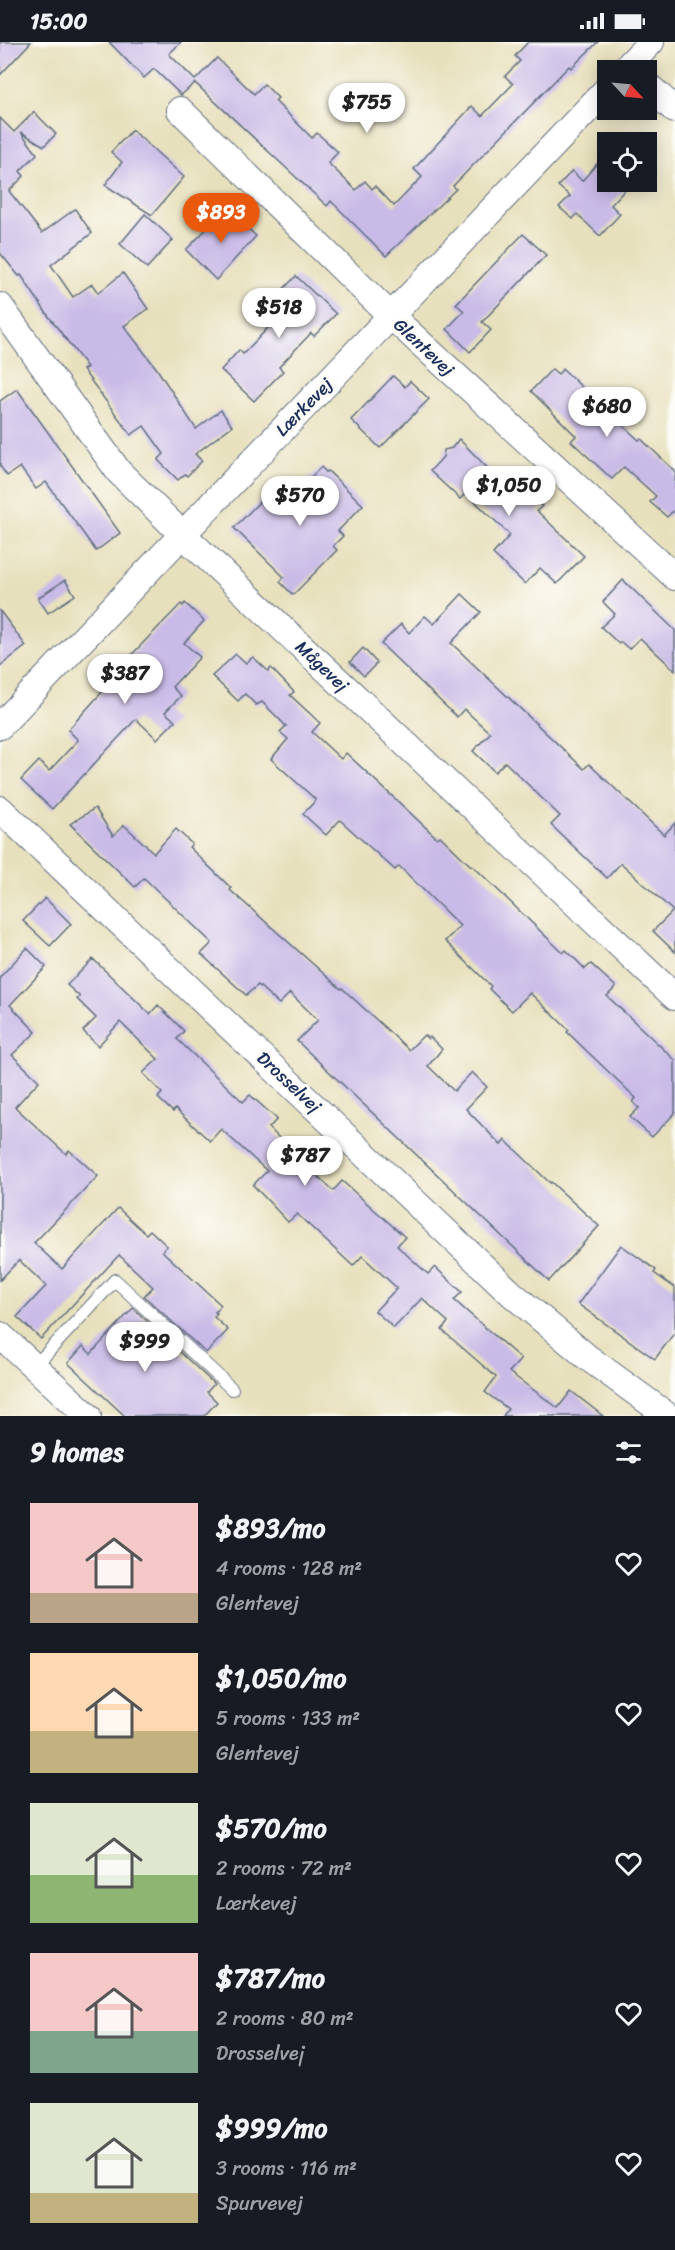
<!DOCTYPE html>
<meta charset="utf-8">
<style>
body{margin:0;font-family:Sriracha,sans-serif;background:#242831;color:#f1f3f6;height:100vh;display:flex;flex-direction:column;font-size:22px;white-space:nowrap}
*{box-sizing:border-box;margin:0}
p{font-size:20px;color:#9ea1a6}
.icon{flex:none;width:33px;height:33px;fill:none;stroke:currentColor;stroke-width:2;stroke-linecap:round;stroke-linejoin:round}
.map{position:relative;height:1374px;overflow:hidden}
.sheet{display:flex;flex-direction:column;background:#171b24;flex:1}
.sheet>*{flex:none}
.needle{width:39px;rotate:116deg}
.fabs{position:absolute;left:597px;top:18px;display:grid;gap:12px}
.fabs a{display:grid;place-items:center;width:60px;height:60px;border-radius:0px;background:#171b24;box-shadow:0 3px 15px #0003;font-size:30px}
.price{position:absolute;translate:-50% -51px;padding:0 14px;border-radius:21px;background:#fff;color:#222;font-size:20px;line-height:39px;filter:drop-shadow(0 2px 3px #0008)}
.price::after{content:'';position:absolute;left:50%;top:36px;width:18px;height:14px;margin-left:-9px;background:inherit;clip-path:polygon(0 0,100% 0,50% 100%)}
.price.active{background:#ea580c;color:#fff}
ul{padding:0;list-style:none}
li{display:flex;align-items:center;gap:18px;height:150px;padding:0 30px}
li span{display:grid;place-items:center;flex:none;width:168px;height:120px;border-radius:0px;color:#555}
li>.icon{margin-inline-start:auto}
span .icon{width:72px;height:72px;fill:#fffc;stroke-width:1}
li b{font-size:26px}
h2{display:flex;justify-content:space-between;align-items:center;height:72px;padding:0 30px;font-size:26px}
.status{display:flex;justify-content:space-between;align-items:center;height:42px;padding:0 30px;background:#171b24;direction:ltr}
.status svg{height:16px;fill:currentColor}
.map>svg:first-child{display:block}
.building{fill:#c9bbe7}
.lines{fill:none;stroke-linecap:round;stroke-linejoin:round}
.service-casing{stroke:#626d7f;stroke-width:14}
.minor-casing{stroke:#626d7f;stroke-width:28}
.service{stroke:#fff;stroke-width:12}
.minor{stroke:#fff;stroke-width:26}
.labels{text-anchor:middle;stroke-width:6;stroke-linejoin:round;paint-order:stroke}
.street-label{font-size:18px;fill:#1b2f5e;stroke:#fdfcf7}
</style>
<div class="status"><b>15:00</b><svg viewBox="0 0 49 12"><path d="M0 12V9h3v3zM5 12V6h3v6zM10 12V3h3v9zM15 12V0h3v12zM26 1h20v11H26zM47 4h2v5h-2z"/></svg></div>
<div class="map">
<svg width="675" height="1374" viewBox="0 0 675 1374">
<rect width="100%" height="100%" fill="#fdfcf7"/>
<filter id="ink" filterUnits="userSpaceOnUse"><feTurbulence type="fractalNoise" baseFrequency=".0167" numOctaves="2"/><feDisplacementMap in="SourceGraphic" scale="12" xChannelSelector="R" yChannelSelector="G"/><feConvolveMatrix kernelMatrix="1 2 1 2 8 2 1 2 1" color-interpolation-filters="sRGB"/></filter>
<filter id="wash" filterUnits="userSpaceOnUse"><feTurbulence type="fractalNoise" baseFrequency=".008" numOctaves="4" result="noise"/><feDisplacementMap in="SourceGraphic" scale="24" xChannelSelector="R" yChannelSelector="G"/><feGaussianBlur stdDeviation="1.35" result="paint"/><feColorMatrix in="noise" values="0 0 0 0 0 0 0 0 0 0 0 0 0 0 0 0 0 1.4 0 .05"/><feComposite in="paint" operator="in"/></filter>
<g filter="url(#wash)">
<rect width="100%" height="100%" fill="#e7e0bc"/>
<g id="blocks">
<!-- building -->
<g class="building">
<path d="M0 0H31L0 33Z"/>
<path d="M109 0H181L169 12 195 38 217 16 254 52 264 42 278 56 275 59 312 96 317 91 338 110 328 121 356 148 365 139 372 147 375 144 394 164 422 135 414 127 472 64 482 74 513 42 505 34 520 19 515 14 528 0H598L571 26 569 24 453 144 456 147 386 214 331 159 327 164 195 41 181 53 154 27 144 36Z"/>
<path d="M34 70 56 92 44 104 21 90 37 112 20 129 24 134 9 149 42 191 75 167 92 191 51 223 73 255 92 242 98 251 123 231 148 267 124 284 157 327 196 387 221 368 232 384 195 412 202 419 187 434 185 432 178 438 158 418 164 412 144 384 131 393 83 328 87 325 47 272 21 233 19 234 0 211V76L14 90Z"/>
<path d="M132 88 184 135 152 173 105 143 122 120 111 110Z"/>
<path d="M608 109V140H632L611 163 620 172 600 194 577 172 573 177 559 165 570 154 558 144 572 129 582 139Z"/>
<path d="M227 166 256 194 216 238 186 208Z"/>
<path d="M145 172 173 198 147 226 120 202Z"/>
<path d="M523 192 546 213 482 280 491 288 470 310 447 287 464 269 456 262Z"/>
<path d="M296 234 336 272 314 294 311 291 279 325 283 329 254 359 221 328 239 308 243 312 286 267 275 256Z"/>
<path d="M552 327 558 332 563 327 610 372 639 398 641 397 675 429V471L673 469 667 475 650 460 656 454 624 425 612 437 571 399 576 394 531 349Z"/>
<path d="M393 334 405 345 410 339 429 357 380 406 351 378Z"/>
<path d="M17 347 120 491 96 509 46 440 36 447 20 425 7 434 0 424V359Z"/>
<path d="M459 397 511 450 519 443 542 464 537 469 584 514 557 542 540 526 525 542 493 512 510 493 466 451 460 457 430 429 443 415 444 408 452 406Z"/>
<path d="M321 425 326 430 328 429 363 463 338 489 343 494 333 504 337 508 293 553 280 540 284 535 234 486 271 448 285 461Z"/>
<path d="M65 538 75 553 48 571 38 556Z"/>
<path d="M623 538 675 588V628L640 596 629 607 621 600 619 602 601 585 615 572 603 560Z"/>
<path d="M462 552 481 570 451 601 584 727 589 722 664 793 675 781V910L653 889 673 869 621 821 607 836 551 783 560 774 505 720 495 730 473 709 490 691 464 667 457 675 381 602 401 582 409 591 425 574 434 582Z"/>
<path d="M185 561 204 579 184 601 200 615 172 645 181 654 165 670 175 679 157 697 136 677 52 767 21 738 39 719 49 729 78 698 68 688 110 641 107 638 181 562 183 564Z"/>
<path d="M0 569 26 604 0 624Z"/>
<path d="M363 606 377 621 364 634 350 620Z"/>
<path d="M236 612 246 621 253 615 268 629 271 626 294 650 290 653 320 681 312 690 341 717 346 711 437 796 440 794 471 824 472 823 563 911 566 908 585 927 591 922 616 945 607 954 675 1018V1071L652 1095 630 1075 639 1066 633 1060 636 1056 567 990 569 988 530 951 512 969 489 947 491 944 445 899 460 884 399 824 395 828 340 778 326 793 303 772 316 758 271 717 288 697 280 690 286 684 262 660 256 663 245 652 238 659 212 634Z"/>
<path d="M95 766 113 794 124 783 154 811 176 787 192 802 189 805 231 846 230 848 341 947 342 946 409 1008 424 993 428 997 430 995 442 1007 428 1024 454 1049 472 1030 487 1045 466 1067 501 1103 505 1098 550 1141 551 1140 599 1184 549 1239 297 999 318 978 290 951 279 962 258 943 246 953 201 912 212 901 144 836 135 845 70 782Z"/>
<path d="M45 856 71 882 50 904 23 879Z"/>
<path d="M27 906 46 925 10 963 36 990 12 1013 39 1039 15 1065 66 1112 69 1108 98 1134 34 1201 62 1227 118 1166 146 1192 150 1188 167 1204 162 1209 221 1263 215 1270 217 1271 214 1275 228 1288 206 1311 144 1254 153 1245 119 1213 41 1297 17 1275 46 1244 19 1218 0 1238V935Z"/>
<path d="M93 917 150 972 158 963 184 989 177 997 243 1060 250 1053 277 1077 269 1086 333 1149 342 1139 405 1195 397 1204 428 1232 435 1225 462 1250 454 1258 521 1317 509 1330 558 1366 571 1349 603 1374H503L508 1367 485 1350 496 1335 442 1288 448 1280 422 1256 394 1286 375 1269 397 1246 362 1214 353 1224 297 1172 288 1180 253 1143 267 1129 221 1087 210 1099 175 1067 173 1070 158 1056 162 1051 143 1031 158 1017 120 980 98 1004 83 989 96 976 77 957 80 955 67 943Z"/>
<path d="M621 1203 656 1228 654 1231 675 1246V1290L655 1317 578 1262Z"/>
<path d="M133 1266 214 1342 207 1350 217 1360 204 1374H125L68 1321 83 1304 91 1312Z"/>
</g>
</g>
</g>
<g filter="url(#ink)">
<use href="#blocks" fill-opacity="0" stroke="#626d7f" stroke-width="1.5"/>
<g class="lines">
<!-- service casing -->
<g class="service-casing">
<path id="service" d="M34 1325 115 1238 232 1347"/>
</g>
<!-- minor casing -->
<g class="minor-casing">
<g id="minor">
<path d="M624 28 651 0"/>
<path d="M646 42 675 68"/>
<path d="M180 68 391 274 675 535"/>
<path d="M0 264 119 430 182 492 675 955"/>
<path d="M0 684 608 46"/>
<path d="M0 767 512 1252 587 1315 668 1374"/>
<path d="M0 1293 88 1374"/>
</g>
</g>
<!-- service -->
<use href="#service" class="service"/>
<!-- minor -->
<use href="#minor" class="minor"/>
</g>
</g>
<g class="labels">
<!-- street labels -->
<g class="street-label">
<text transform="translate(424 305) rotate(43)" y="6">Glentevej</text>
<text transform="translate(304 365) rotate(-46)" y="6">Lærkevej</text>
<text transform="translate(322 624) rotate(43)" y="6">Mågevej</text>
<text transform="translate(289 1040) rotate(43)" y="6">Drosselvej</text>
</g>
</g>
</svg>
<div class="fabs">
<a><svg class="needle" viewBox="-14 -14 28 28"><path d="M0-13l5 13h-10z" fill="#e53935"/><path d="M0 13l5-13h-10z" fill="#9ea1a6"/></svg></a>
<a><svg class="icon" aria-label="locate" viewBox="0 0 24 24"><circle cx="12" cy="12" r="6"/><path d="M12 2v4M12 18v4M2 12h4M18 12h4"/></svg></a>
</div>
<b class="price" style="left:367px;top:92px">$755</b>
<b class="price active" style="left:221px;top:202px">$893</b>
<b class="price" style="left:279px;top:297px">$518</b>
<b class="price" style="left:607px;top:396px">$680</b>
<b class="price" style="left:509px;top:475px">$1,050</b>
<b class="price" style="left:300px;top:485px">$570</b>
<b class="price" style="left:125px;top:663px">$387</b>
<b class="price" style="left:305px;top:1145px">$787</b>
<b class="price" style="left:145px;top:1331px">$999</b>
</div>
<section class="sheet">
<h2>9 homes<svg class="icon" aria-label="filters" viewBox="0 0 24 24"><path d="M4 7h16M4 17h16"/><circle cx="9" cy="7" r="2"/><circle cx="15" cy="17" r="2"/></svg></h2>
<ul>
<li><span style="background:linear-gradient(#f6c9c9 75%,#b9a48a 0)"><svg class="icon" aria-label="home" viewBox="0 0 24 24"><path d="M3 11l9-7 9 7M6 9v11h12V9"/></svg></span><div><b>$893/mo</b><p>4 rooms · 128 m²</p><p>Glentevej</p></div><svg class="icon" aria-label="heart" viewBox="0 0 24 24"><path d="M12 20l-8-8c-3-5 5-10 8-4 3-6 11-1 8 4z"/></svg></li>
<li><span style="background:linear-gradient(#ffd9b3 65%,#c2b280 0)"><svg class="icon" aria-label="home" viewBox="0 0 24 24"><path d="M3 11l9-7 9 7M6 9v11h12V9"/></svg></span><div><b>$1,050/mo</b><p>5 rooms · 133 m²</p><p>Glentevej</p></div><svg class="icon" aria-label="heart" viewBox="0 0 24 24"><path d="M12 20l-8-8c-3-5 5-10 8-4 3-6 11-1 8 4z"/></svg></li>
<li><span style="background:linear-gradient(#dfe7d0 60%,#8fb573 0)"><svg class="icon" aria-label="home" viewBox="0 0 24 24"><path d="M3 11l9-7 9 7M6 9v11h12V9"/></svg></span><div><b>$570/mo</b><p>2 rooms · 72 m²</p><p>Lærkevej</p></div><svg class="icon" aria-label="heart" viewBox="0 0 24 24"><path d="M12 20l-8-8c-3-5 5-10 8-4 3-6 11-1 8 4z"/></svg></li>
<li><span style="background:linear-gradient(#f6c9c9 65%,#7fa58c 0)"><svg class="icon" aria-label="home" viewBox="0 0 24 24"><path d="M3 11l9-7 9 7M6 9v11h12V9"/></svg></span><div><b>$787/mo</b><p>2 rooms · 80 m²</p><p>Drosselvej</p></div><svg class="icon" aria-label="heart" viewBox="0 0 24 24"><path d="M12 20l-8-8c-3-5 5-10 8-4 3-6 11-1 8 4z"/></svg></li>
<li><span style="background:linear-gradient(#dfe7d0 75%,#c2b280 0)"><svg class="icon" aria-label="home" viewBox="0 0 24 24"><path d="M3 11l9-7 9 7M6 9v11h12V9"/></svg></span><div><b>$999/mo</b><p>3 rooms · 116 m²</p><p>Spurvevej</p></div><svg class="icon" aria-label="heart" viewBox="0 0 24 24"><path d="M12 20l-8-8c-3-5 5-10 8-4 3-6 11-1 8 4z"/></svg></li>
</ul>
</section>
